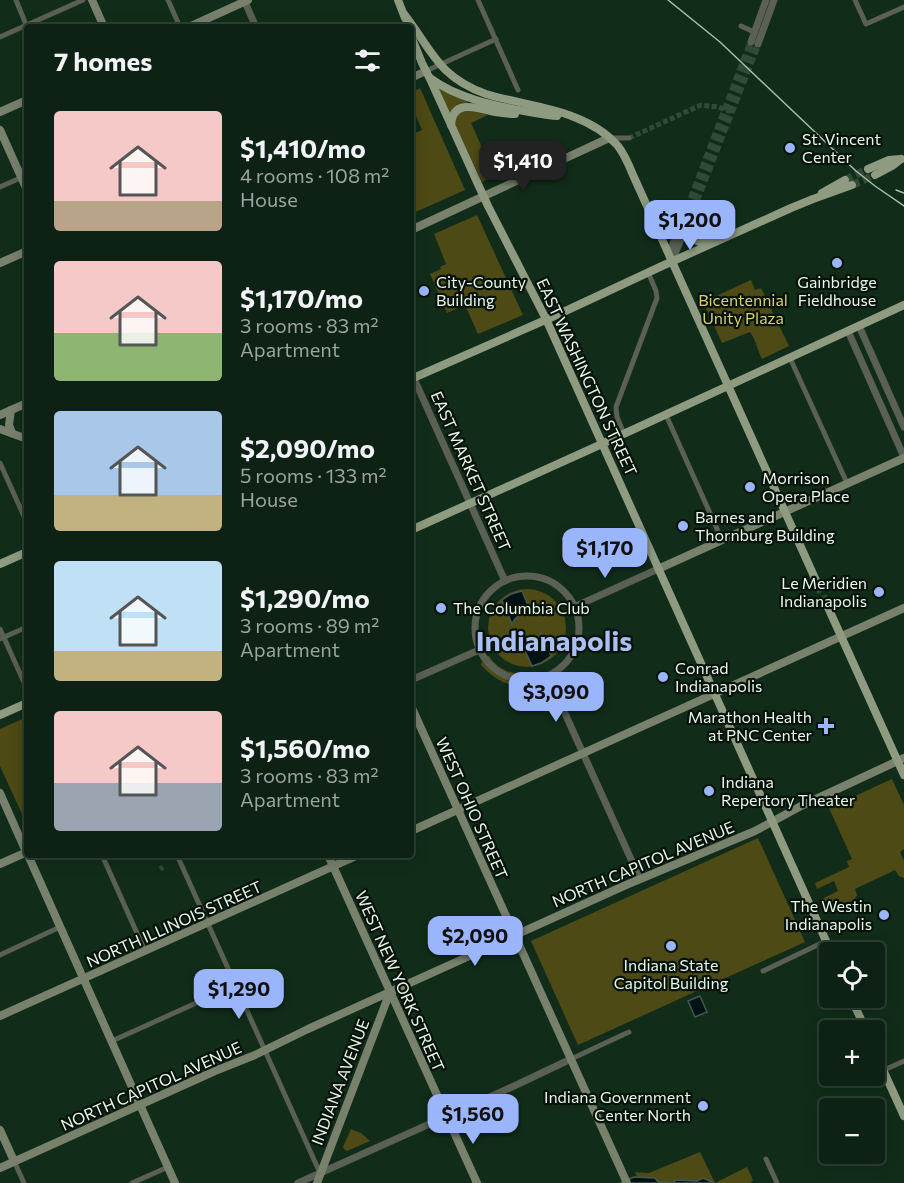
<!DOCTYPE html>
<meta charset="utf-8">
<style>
body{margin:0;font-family:Commissioner,sans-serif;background:#162a1d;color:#f1f3f6;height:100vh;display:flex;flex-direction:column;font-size:22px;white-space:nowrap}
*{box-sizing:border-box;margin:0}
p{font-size:20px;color:#9aa4a0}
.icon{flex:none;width:33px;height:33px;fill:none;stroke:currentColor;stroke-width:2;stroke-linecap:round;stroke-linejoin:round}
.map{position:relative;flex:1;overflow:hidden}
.sheet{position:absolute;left:24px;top:24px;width:390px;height:834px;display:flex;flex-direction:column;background:#0d2214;border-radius:6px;box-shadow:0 3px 15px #0003,0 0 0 2px #2d3f34}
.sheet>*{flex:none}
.tools{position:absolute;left:819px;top:942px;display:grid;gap:12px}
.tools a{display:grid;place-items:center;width:66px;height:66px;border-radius:6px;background:#0d2214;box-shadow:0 3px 15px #0003,0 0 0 2px #2d3f34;font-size:30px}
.price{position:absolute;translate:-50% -51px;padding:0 14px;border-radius:12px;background:#9bb5fd;color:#111;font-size:20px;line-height:39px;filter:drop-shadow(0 2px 3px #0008)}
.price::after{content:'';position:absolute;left:50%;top:36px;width:18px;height:14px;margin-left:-9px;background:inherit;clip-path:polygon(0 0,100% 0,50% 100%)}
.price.current{background:#222;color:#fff}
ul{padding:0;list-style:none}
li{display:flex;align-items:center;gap:18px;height:150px;padding:0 30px}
li span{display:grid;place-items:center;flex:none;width:168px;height:120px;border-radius:6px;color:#555}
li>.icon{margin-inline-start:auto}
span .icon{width:72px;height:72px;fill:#fffc;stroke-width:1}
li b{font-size:26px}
h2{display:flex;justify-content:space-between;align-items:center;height:72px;padding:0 30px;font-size:26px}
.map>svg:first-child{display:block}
.green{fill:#4e4a15}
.water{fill:#001314;stroke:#455754;stroke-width:1.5}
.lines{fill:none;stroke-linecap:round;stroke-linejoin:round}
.minor-tunnel{stroke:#314b39;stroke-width:5;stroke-dasharray:5 2.5;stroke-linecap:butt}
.tertiary-tunnel{stroke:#314b39;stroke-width:7;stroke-dasharray:7 3.5;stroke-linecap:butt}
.primary-tunnel{stroke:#314b39;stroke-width:8;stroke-dasharray:8 4;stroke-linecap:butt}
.minor{stroke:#5a6053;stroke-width:5}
.tertiary{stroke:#5a6053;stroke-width:7}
.secondary{stroke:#77816c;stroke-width:8}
.primary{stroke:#8e9b80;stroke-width:8}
.rail{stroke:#a8bcad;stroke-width:1.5}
.poi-dot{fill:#9bb5fd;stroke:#07120a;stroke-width:2}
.labels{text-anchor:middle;stroke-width:4.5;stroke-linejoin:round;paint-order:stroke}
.poi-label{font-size:16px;fill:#e7f7ea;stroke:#07120a;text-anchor:start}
.park-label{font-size:16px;fill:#d6d073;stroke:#07120a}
.street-label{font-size:16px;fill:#e7f7ea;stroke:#07120a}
.town-label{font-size:28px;font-weight:bold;fill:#abbff5;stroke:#07120a}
</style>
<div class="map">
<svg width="904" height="1183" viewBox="0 0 904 1183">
<rect width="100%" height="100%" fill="#112d1a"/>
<!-- green -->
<g class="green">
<path d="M420 88 465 190 411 214V135L422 130 411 104V93Z"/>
<path d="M438 88 467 101 470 111 476 112 488 115 471 123 495 176 482 182Z"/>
<path d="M477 215 523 315 478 334 465 305 447 313 430 274 441 269 440 267 446 264 434 234Z"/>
<path d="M751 280 755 290 761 288 789 346 762 359C757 349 756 340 750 332L722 343 703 302Z"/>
<circle cx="527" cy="628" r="39"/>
<path d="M486 656H489C501 675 524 677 545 672L547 674 548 682C543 685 539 685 534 686 511 689 496 681 481 665L483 659Z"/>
<path d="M27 717V825L0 766V729Z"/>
<path d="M892 779 904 805V849L900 852 904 861V878L899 876 895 870 855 889 857 895 854 900 828 912 822 899 838 891 834 881 817 889 815 883 849 867 847 861 852 859 829 808Z"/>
<path d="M758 838 805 942 578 1045 531 941Z"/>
<path d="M351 1129 361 1133 370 1141 347 1151 344 1149 343 1147Z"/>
<path d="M700 1152 715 1183 747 1167 753 1180 750 1183H714L703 1178 697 1181 676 1180 673 1183 658 1182 655 1178 637 1177 635 1172 649 1173Z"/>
</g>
<!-- water -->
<g class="water">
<path d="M522 591 532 615C524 612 516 615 512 624L502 600 511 594Z"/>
<path d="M541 633 551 656 541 663 532 666 521 642C530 645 537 642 541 633Z"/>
<path d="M700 996 707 1012 695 1017 688 1001Z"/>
<path d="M634 1177 655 1178 658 1182 673 1183 676 1180 697 1181 703 1178 714 1183H620Z"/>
</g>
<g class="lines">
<!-- minor-tunnel -->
<g class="minor-tunnel">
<path d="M629 138 701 105 718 107 732 112"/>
<path d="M160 869 163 867"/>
</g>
<!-- tertiary-tunnel -->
<g class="tertiary-tunnel">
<path d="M680 228 751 42"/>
<path d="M685 230 758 44"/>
</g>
<!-- primary-tunnel -->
<g class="primary-tunnel">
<path d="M845 180 868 169"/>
<path d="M852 185 875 175"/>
<path d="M818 585 826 603"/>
</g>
<!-- minor -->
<g class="minor">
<path d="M16 0 27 27"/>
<path d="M168 0 180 27"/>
<path d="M478 0 518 90"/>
<path d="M855 0 866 24 904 7"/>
<path d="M741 26 754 32"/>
<path d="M0 37 83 0"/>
<path d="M426 71 496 39"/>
<path d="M610 138H629"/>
<path d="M0 187 27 175"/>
<path d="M790 358 847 483"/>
<path d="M666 415 722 540"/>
<path d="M624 434 617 417 616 407 657 298 656 291 648 272"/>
<path d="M0 463 27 523"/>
<path d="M0 629 27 689"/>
<path d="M0 639 27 627"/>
<path d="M102 855 145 951"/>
<path d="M177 855 320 1173"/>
<path d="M0 955 60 927"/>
<path d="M763 971 826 941"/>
<path d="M112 1041 236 985"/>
<path d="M571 1059 629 1032"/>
<path d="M884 1070 904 1061"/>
<path d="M766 1159 777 1183"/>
<path d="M14 1161 24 1183"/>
<path d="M132 1183 168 1167"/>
</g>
<!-- tertiary -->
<g class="tertiary">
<path d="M244 0 256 27"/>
<path d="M751 42 766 0"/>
<path d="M758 44 774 0"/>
<path d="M674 256 685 230"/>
<path d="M672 259V246L680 228"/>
<path d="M859 326 904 427"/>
<path d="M848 331 904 457"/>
<path d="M411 372 505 581"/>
<circle cx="527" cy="628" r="52"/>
<path d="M574 607 658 569"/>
<path d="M548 676 640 879"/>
<path d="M411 680 479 650"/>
<path d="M298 1183 512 1087 571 1059"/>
</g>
<!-- secondary -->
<g class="secondary">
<path d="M92 0 104 27"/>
<path d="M189 27 248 0"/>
<path d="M411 78 426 71"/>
<path d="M0 112 27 100"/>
<path d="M0 130 27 190"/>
<path d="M411 230 609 138"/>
<path d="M0 263 27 251"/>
<path d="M11 410 9 425 12 433"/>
<path d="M0 415 27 403"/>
<path d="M0 429 27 439"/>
<path d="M658 569 904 458"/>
<path d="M411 706 627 1183"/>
<path d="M0 793 27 854"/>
<path d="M411 831 904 608"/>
<path d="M28 855 175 1183"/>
<path d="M328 855 477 1183"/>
<path d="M0 864 27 852"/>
<path d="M0 1016 358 855"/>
<path d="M0 1130 14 1161"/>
<path d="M0 1168 215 1071 255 1055 308 1029 626 885 755 831 801 806 904 758"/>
<path d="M317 1183 390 992"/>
</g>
<!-- primary -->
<g class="primary">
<path d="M398 0 405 18"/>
<path d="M404 14C432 50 438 77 486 94 529 107 586 109 618 146 624 154 629 165 633 175L818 585"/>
<path d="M411 36 422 63 431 81 488 206 546 319 831 952"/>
<path d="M430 78C457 98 492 105 524 111 535 113 545 115 557 116"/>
<path d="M451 125C453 97 479 109 495 112 502 113 508 114 515 114"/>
<path d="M868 169 889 160 901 159"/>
<path d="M875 175 892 166 901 159"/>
<path d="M822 193 845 180"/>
<path d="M657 228 670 231 680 228"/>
<path d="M685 230 691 238 699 242 723 232"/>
<path d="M411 379 559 314 662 266 791 208 813 199 852 185"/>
<path d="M411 530 593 448 904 305"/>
<path d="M0 564 27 552"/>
<path d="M826 603 904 775"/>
<path d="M0 715 27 703"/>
<path d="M851 998 866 1030"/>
<path d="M874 1050 904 1116"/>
</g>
<!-- rail -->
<g class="rail">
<path d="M668 0 720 42 856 171 875 186 904 206"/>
<path d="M896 190 904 193"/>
</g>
</g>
<!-- markers -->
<g class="poi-dot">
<circle cx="790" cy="148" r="6"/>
<circle cx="837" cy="263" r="6"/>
<circle cx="424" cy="291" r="6"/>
<circle cx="750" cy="487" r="6"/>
<circle cx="683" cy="526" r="6"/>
<circle cx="879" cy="592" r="6"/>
<circle cx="441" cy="608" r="6"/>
<circle cx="663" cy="677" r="6"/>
<path d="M823 717h6v6h6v6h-6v6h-6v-6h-6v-6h6z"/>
<circle cx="709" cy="791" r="6"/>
<circle cx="884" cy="915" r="6"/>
<circle cx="671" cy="946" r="6"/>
<circle cx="703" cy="1106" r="6"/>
</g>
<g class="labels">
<!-- poi labels -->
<g class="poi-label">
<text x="802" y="145">St. Vincent<tspan x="802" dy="18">Center</tspan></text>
<text x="436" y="288">City-County<tspan x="436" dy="18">Building</tspan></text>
<text x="837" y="288" text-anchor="middle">Gainbridge<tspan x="837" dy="18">Fieldhouse</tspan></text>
<text x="762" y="484">Morrison<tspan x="762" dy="18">Opera Place</tspan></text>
<text x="695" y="523">Barnes and<tspan x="695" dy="18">Thornburg Building</tspan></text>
<text x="867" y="589" text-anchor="end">Le Meridien<tspan x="867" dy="18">Indianapolis</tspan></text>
<text x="453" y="614">The Columbia Club</text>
<text x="675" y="674">Conrad<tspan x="675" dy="18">Indianapolis</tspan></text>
<text x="812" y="723" text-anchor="end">Marathon Health<tspan x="812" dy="18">at PNC Center</tspan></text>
<text x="721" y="788">Indiana<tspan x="721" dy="18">Repertory Theater</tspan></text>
<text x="872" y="912" text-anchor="end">The Westin<tspan x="872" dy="18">Indianapolis</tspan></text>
<text x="671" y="971" text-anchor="middle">Indiana State<tspan x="671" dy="18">Capitol Building</tspan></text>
<text x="691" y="1103" text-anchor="end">Indiana Government<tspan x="691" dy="18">Center North</tspan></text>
</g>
<!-- park labels -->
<g class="park-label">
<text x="743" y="306">Bicentennial<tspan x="743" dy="18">Unity Plaza</tspan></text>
</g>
<!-- street labels -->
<g class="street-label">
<text transform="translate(587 377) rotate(65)" y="6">EAST WASHINGTON STREET</text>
<text transform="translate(471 471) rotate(66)" y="6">EAST MARKET STREET</text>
<text transform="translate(472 808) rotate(66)" y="6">WEST OHIO STREET</text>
<text transform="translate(643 864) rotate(-23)" y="6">NORTH CAPITOL AVENUE</text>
<text transform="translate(174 924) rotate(-24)" y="6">NORTH ILLINOIS STREET</text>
<text transform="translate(400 981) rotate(66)" y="6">WEST NEW YORK STREET</text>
<text transform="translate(340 1082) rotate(-69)" y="6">INDIANA AVENUE</text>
<text transform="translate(151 1086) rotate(-24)" y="6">NORTH CAPITOL AVENUE</text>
</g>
<!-- town labels -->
<g class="town-label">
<text x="554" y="651">Indianapolis</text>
</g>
</g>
</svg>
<div class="tools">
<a><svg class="icon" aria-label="locate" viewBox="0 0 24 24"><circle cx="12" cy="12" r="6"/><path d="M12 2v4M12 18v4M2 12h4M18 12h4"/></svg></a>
<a>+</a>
<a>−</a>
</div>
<b class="price current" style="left:523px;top:192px">$1,410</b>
<b class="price" style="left:690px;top:251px">$1,200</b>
<b class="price" style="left:605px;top:579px">$1,170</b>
<b class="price" style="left:556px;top:723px">$3,090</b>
<b class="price" style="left:475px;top:967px">$2,090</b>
<b class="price" style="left:239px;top:1020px">$1,290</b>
<b class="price" style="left:473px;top:1145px">$1,560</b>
<section class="sheet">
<h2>7 homes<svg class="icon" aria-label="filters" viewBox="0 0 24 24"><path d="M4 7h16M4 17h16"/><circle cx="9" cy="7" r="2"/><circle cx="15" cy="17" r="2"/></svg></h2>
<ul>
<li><span style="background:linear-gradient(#f6c9c9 75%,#b9a48a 0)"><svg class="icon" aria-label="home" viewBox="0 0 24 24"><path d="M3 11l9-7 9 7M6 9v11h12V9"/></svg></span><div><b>$1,410/mo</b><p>4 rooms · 108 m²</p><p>House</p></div></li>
<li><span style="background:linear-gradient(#f6c9c9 60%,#8fb573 0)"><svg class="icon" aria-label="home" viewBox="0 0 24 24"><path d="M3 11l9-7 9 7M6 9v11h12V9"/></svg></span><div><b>$1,170/mo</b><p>3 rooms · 83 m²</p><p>Apartment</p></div></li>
<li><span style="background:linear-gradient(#a9c7e8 70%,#c2b280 0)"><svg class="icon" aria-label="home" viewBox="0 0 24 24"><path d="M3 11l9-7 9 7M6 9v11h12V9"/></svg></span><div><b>$2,090/mo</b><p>5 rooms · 133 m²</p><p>House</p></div></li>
<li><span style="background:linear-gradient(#bfe0f5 75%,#c2b280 0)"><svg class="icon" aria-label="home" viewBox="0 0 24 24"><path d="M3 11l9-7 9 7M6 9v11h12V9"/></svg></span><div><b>$1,290/mo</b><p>3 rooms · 89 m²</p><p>Apartment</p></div></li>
<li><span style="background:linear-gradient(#f6c9c9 60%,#9aa5b1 0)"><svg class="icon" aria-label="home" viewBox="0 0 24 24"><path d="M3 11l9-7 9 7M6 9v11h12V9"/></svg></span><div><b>$1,560/mo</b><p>3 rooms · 83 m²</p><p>Apartment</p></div></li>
</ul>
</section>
</div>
